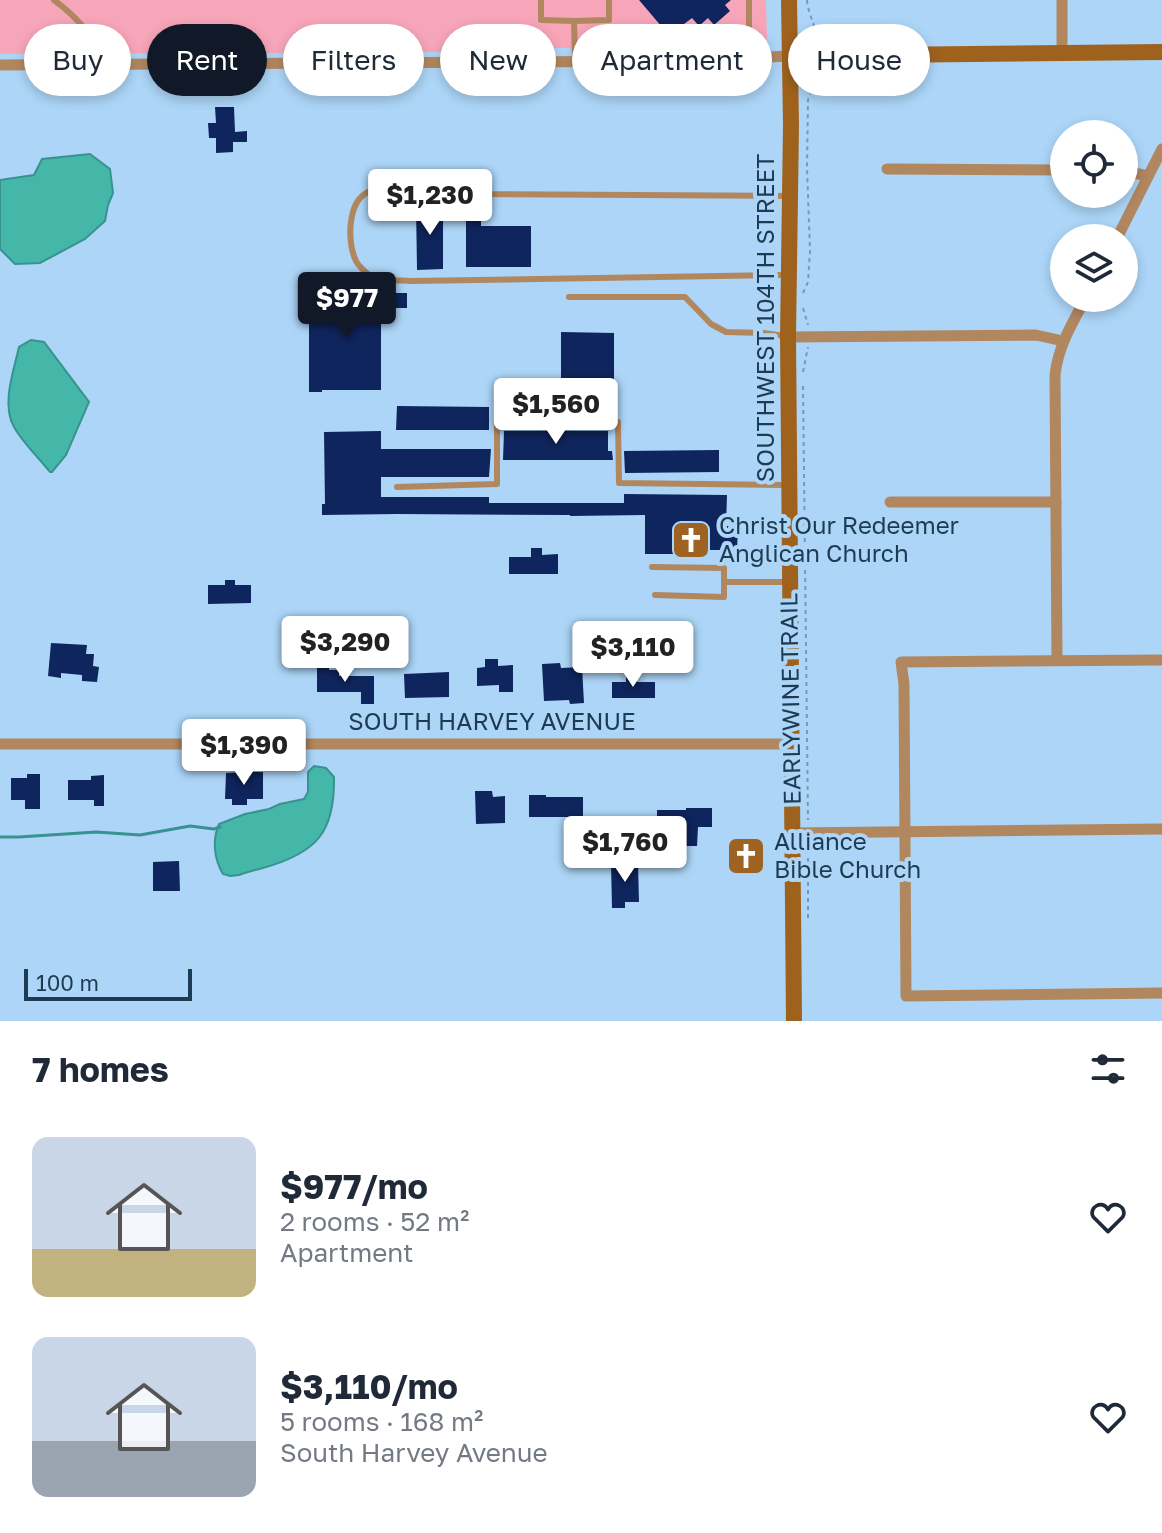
<!DOCTYPE html>
<meta charset="utf-8">
<style>
body{margin:0;font-family:"Golos Text",sans-serif;background:#f6f6f7;color:#1f2937;height:100vh;display:flex;flex-direction:column;font-size:30px;white-space:nowrap}
*{box-sizing:border-box;margin:0}
p{font-size:26px;color:#747a83}
.icon{flex:none;width:44px;height:44px;fill:none;stroke:currentColor;stroke-width:2;stroke-linecap:round;stroke-linejoin:round}
.map{position:relative;height:1021px;overflow:hidden}
.drawer{display:flex;flex-direction:column;background:#fff;flex:1}
.drawer>*{flex:none}
.guide{position:absolute;left:24px;top:24px;width:1114px;height:72px;display:flex;gap:16px}
.fabs{position:absolute;left:1050px;top:120px;display:grid;gap:16px}
.fabs a{display:grid;place-items:center;width:88px;height:88px;border-radius:50%;background:#fff;box-shadow:0 4px 12px #0003;font-size:40px}
.scale{position:absolute;left:24px;bottom:20px;width:168px;box-sizing:border-box;padding-left:8px;border:4px solid #1d3b52;border-top:0;font-size:22px;line-height:28px;white-space:nowrap;color:#1d3b52;-webkit-text-stroke:6px #acd5f7;paint-order:stroke}
.price{position:absolute;translate:-50% -68px;padding:0 18px;border-radius:8px;background:#fff;color:#222;font-size:26px;line-height:52px;filter:drop-shadow(0 2px 4px #0008)}
.price::after{content:'';position:absolute;left:50%;top:48px;width:24px;height:18px;margin-left:-12px;background:inherit;clip-path:polygon(0 0,100% 0,50% 100%)}
.price.active{background:#111827;color:#fff}
ul{padding:0;list-style:none}
li{display:flex;align-items:center;gap:24px;height:200px;padding:0 32px}
li span{display:grid;place-items:center;flex:none;width:224px;height:160px;border-radius:16px;color:#555}
li>.icon{margin-inline-start:auto}
span .icon{width:96px;height:96px;fill:#fffc;stroke-width:1}
li b{font-size:34px}
h2{display:flex;justify-content:space-between;align-items:center;height:96px;padding:0 32px;font-size:34px}
.pill{padding:0 28px;border-radius:36px;background:#fff;box-shadow:0 4px 12px #0003;font-size:28px;line-height:72px}
.pill.active{background:#111827;color:#fff}
.map>svg:first-child{display:block}
.green{fill:#f7a5b8}
.water{fill:#44b7a9;stroke:#38928f;stroke-width:2}
.lines{fill:none;stroke-linecap:round;stroke-linejoin:round}
.stream{stroke:#38928f;stroke-width:3}
.building{fill:#0f255d}
.path{stroke:#759ab8;stroke-width:2;stroke-dasharray:4 4;stroke-linecap:butt}
.service{stroke:#b18760;stroke-width:6}
.minor{stroke:#b18760;stroke-width:11}
.secondary{stroke:#9f621d;stroke-width:16}
.labels{text-anchor:middle;stroke-width:8;stroke-linejoin:round;paint-order:stroke}
.street-label{font-size:24px;fill:#1d3b52;stroke:#acd5f7}
.poi-label{font-size:24px;fill:#1d3b52;stroke:#acd5f7;text-anchor:start}
</style>
<div class="map">
<svg width="1162" height="1021" viewBox="0 0 1162 1021">
<rect width="100%" height="100%" fill="#acd5f7"/>
<!-- green -->
<path class="green" d="M0 0H766L767 40 460 52 0 54Z"/>
<!-- water -->
<g class="water">
<path d="M90 154 110 169 113 193 108 205 105 221 85 239 40 263 15 264 0 249V180L34 175 42 159Z"/>
<path d="M31 340 44 342 89 402 66 455 52 472H50C39 458 23 443 14 427 1 404 14 370 19 347Z"/>
<path d="M314 766 326 768 334 777C335 832 317 853 263 868 255 870 247 872 239 875L230 876 223 874C214 859 212 840 219 824L245 814 269 809 280 804 304 799 308 792V772Z"/>
</g>
<g class="lines">
<!-- stream -->
<path class="stream" d="M0 837H19L96 832 140 835 190 826 214 829 220 827"/>
</g>
<!-- building -->
<g class="building">
<path d="M639 0H731L725 5 730 11 714 25 708 18 699 26 692 18 684 24H677L667 33Z"/>
<path d="M215 107H234L235 132 247 131V142H233V152L216 153V138H209L208 123H216Z"/>
<path d="M416 205H443V269L417 270Z"/>
<path d="M466 208H481V226H531V267H466Z"/>
<path d="M309 293H407V308H381V390H322V392H309Z"/>
<path d="M561 332 614 333V388H570V393H561Z"/>
<path d="M397 406 489 407V430H396Z"/>
<path d="M381 431V449H491L489 477H381V497H489V503H624V494L727 495 726 526H738L737 550H696V554H645V515L570 516V515L397 514 322 515V504H325L324 432Z"/>
<path d="M504 431H608V451H612L613 460H503Z"/>
<path d="M719 450V472L625 473 624 451Z"/>
<path d="M531 548H542V555L558 554V574H509V557H531Z"/>
<path d="M225 580H235V585H251V603L208 604V585H225Z"/>
<path d="M51 643 87 645 86 654H94L93 666 99 667 97 682 82 681V675L61 673V678L48 676Z"/>
<path d="M485 659H498V666L513 665V692H499V685L477 686V668L485 667Z"/>
<path d="M560 663 561 668 582 667 584 703 570 704 569 700 544 701 542 664Z"/>
<path d="M317 665H329V670H339V676H374V704H361V692H317Z"/>
<path d="M449 672V697L405 698 404 674Z"/>
<path d="M626 675H637V682H655V698H612V682H626Z"/>
<path d="M246 772H263V799H247V805H232V799H225L226 773Z"/>
<path d="M27 774H40V809H25V800H11V778H27Z"/>
<path d="M104 775V806H94V800H68V780H91V776Z"/>
<path d="M475 791H492L493 797 505 796V823L476 824Z"/>
<path d="M529 795H546V797H583V826H570V817H529Z"/>
<path d="M686 808H712V827H698L697 846H657V810H686Z"/>
<path d="M179 861 180 891H153V862Z"/>
<path d="M611 863H638L639 902H625V908H612Z"/>
</g>
<g class="lines">
<!-- path -->
<g class="path">
<path d="M807 0C808 14 815 23 816 37L813 40"/>
<path d="M803 293 808 282 810 251 807 168 808 100 815 80V71"/>
<path d="M803 308 808 325"/>
<path d="M803 372 808 347"/>
<path d="M803 386 808 820"/>
<path d="M808 842V920"/>
</g>
<!-- service -->
<g class="service">
<path d="M54 0C77 17 96 37 105 65"/>
<path d="M541 0V20L574 21 575 62"/>
<path d="M574 21 609 20V0"/>
<path d="M689 61V33H749V0"/>
<path d="M785 275 412 281C399 280 380 282 369 275 365 272 358 265 356 261 347 243 347 202 368 192 392 180 447 188 473 194L787 196"/>
<path d="M569 297H685L711 324 726 332 764 333 785 336"/>
<path d="M397 487 497 484V422H618L619 483 786 485"/>
<path d="M652 567 724 568V582"/>
<path d="M655 595 724 597V582H787"/>
</g>
<!-- minor -->
<g class="minor">
<path d="M1062 0V53"/>
<path d="M0 65 685 61 790 56"/>
<path d="M887 169 1064 170"/>
<path d="M1124 171 1148 176"/>
<path d="M1117 238 1162 149"/>
<path d="M788 337 1036 335 1063 341"/>
<path d="M890 502H1056"/>
<path d="M1057 659 1055 375C1058 347 1072 323 1086 298"/>
<path d="M1162 660 901 662 904 684 906 996 1162 993"/>
<path d="M0 744H792"/>
<path d="M792 833 1162 829"/>
</g>
<!-- secondary -->
<g class="secondary">
<path d="M789 0 791 125 788 337 794 1021"/>
<path d="M790 56 1162 52"/>
</g>
</g>
<!-- icons -->
<defs>
<g id="church-square" transform="scale(2)"><rect x="-9" y="-9" width="18" height="18" rx="4" fill="#9e6323" stroke="#acd5f7"/><path d="M-1.2-6h2.4v3.5h3.3v2.4h-3.3V6h-2.4V-.1h-3.3v-2.4h3.3Z" fill="#fff"/></g>
</defs>
<g fill-rule="evenodd">
<use href="#church-square" x="691" y="540"/>
<use href="#church-square" x="746" y="856"/>
</g>
<g class="labels">
<!-- street labels -->
<g class="street-label">
<text transform="translate(766 318) rotate(-90)" y="8">SOUTHWEST 104TH STREET</text>
<text transform="translate(791 699) rotate(-91)" y="8">EARLYWINE TRAIL</text>
<text x="492" y="730">SOUTH HARVEY AVENUE</text>
</g>
<!-- poi labels -->
<g class="poi-label">
<text x="719" y="534">Christ Our Redeemer<tspan x="719" dy="28">Anglican Church</tspan></text>
<text x="774" y="850">Alliance<tspan x="774" dy="28">Bible Church</tspan></text>
</g>
</g>
</svg>
<div class="fabs">
<a><svg class="icon" aria-label="locate" viewBox="0 0 24 24"><circle cx="12" cy="12" r="6"/><path d="M12 2v4M12 18v4M2 12h4M18 12h4"/></svg></a>
<a><svg class="icon" aria-label="layers" viewBox="0 0 24 24"><path d="M12 4l9 5-9 5-9-5zM3 14l9 5 9-5"/></svg></a>
</div>
<div class="scale">100 m</div>
<b class="price" style="left:430px;top:237px">$1,230</b>
<b class="price active" style="left:347px;top:340px">$977</b>
<b class="price" style="left:556px;top:446px">$1,560</b>
<b class="price" style="left:345px;top:684px">$3,290</b>
<b class="price" style="left:633px;top:689px">$3,110</b>
<b class="price" style="left:244px;top:787px">$1,390</b>
<b class="price" style="left:625px;top:884px">$1,760</b>
<div class="guide">
<a class="pill">Buy</a>
<a class="pill active">Rent</a>
<a class="pill">Filters</a>
<a class="pill">New</a>
<a class="pill">Apartment</a>
<a class="pill">House</a>
</div>
</div>
<section class="drawer">
<h2>7 homes<svg class="icon" aria-label="filters" viewBox="0 0 24 24"><path d="M4 7h16M4 17h16"/><circle cx="9" cy="7" r="2"/><circle cx="15" cy="17" r="2"/></svg></h2>
<ul>
<li><span style="background:linear-gradient(#c9d6e8 70%,#c2b280 0)"><svg class="icon" aria-label="home" viewBox="0 0 24 24"><path d="M3 11l9-7 9 7M6 9v11h12V9"/></svg></span><div><b>$977/mo</b><p>2 rooms · 52 m²</p><p>Apartment</p></div><svg class="icon" aria-label="heart" viewBox="0 0 24 24"><path d="M12 20l-8-8c-3-5 5-10 8-4 3-6 11-1 8 4z"/></svg></li>
<li><span style="background:linear-gradient(#c9d6e8 65%,#9aa5b1 0)"><svg class="icon" aria-label="home" viewBox="0 0 24 24"><path d="M3 11l9-7 9 7M6 9v11h12V9"/></svg></span><div><b>$3,110/mo</b><p>5 rooms · 168 m²</p><p>South Harvey Avenue</p></div><svg class="icon" aria-label="heart" viewBox="0 0 24 24"><path d="M12 20l-8-8c-3-5 5-10 8-4 3-6 11-1 8 4z"/></svg></li>
</ul>
</section>
